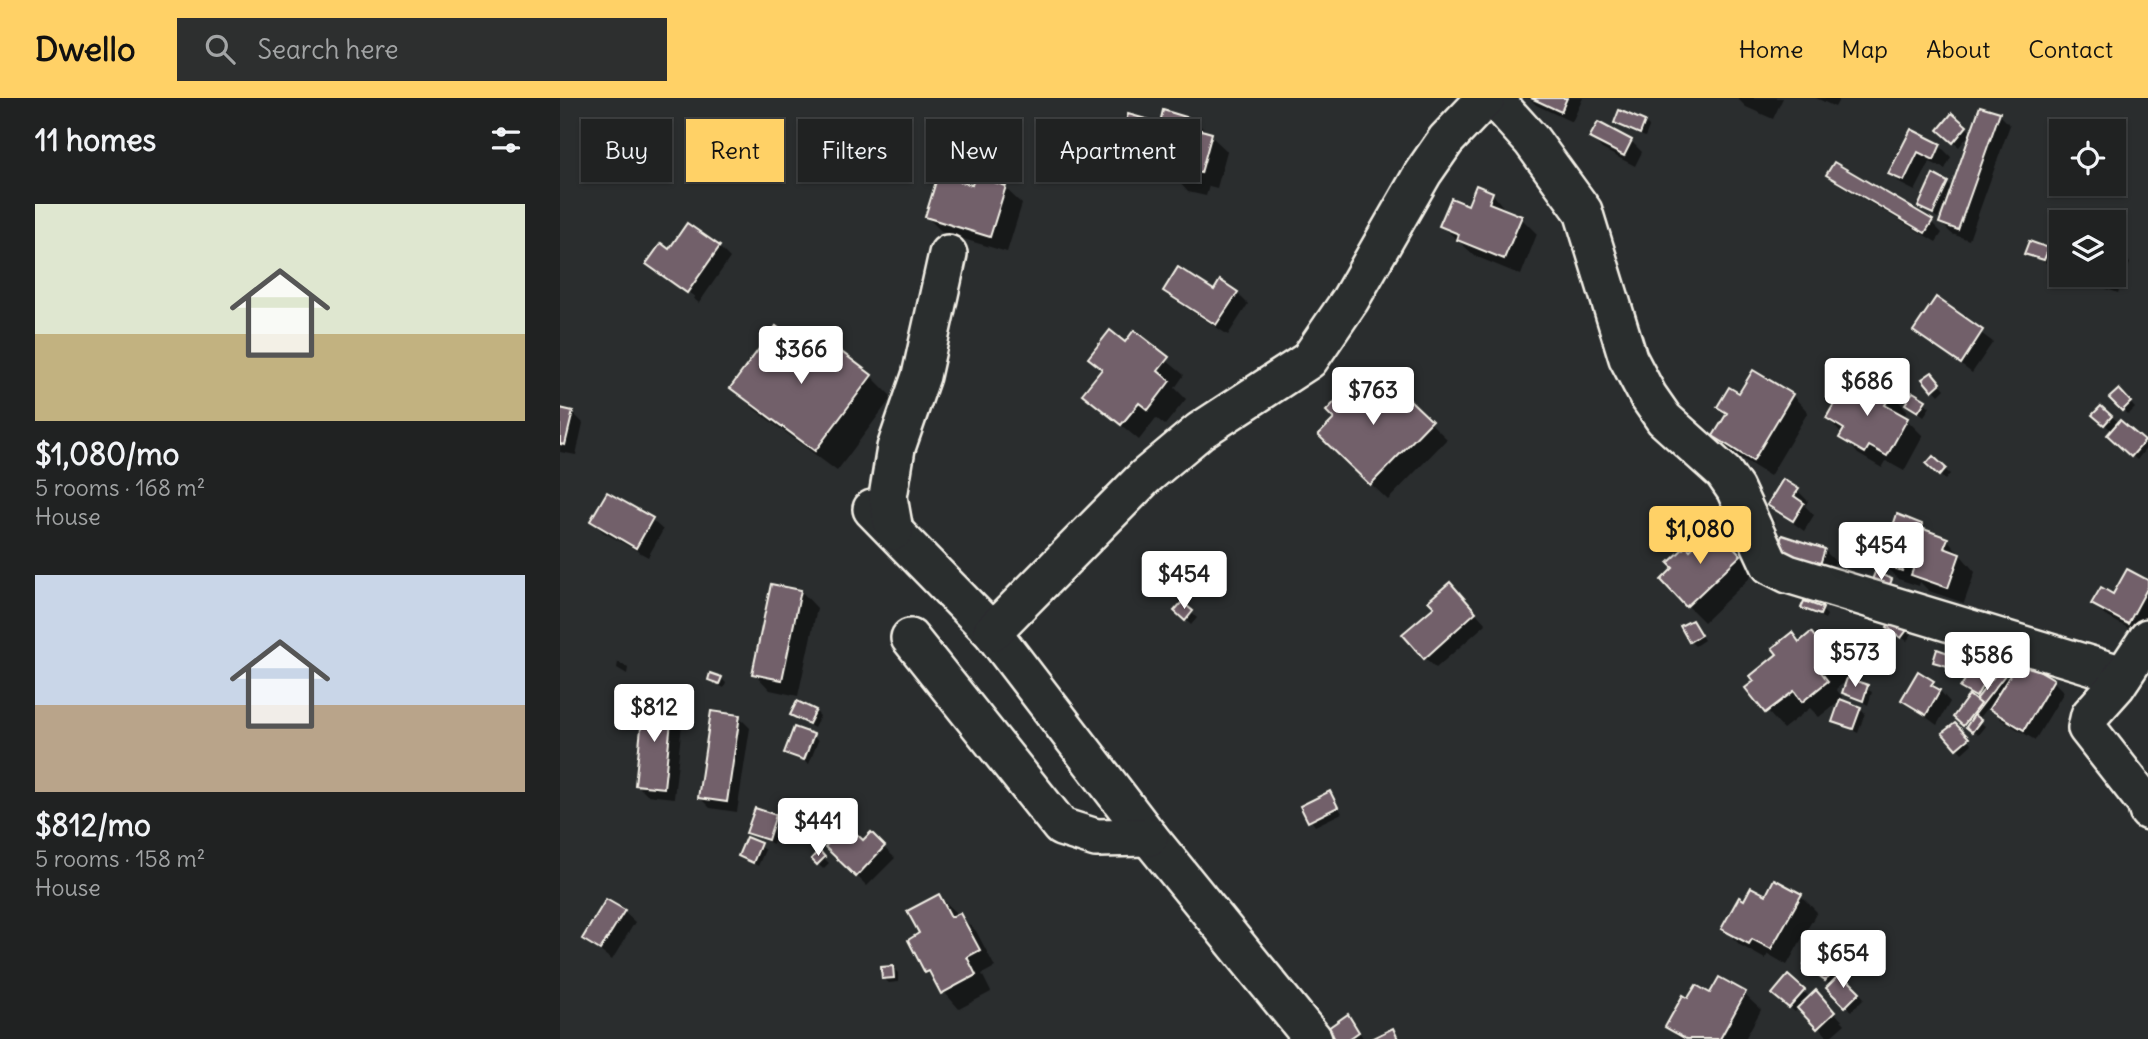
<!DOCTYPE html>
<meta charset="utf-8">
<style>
body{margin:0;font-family:Delius,sans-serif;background:#2d2f2f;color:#f1f3f6;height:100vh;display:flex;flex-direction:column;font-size:26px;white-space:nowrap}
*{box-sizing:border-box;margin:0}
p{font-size:23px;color:#a2a4a5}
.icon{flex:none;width:38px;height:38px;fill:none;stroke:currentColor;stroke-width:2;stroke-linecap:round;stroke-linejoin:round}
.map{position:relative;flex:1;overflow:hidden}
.sheet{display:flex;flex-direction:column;background:#202222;width:560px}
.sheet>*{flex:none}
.top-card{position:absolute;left:21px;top:21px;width:665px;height:63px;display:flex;gap:14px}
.buttons{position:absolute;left:1489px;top:21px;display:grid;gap:14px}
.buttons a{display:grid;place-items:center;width:77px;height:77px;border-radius:0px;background:#202222;box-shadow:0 2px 5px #0004,0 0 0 2px #3d3f40;font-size:35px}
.price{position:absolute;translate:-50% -60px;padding:0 16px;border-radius:7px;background:#fff;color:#222;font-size:23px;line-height:46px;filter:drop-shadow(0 2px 4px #0008)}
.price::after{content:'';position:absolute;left:50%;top:42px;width:21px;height:16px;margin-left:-10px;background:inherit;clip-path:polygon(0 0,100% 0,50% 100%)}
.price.selected{background:#ffd166;color:#111}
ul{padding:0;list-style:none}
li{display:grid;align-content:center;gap:14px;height:371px;padding:0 35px}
li span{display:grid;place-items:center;height:217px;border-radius:0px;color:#555}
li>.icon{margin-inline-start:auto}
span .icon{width:126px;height:126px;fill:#fffc;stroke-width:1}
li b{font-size:30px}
h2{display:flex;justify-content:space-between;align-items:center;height:84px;padding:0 35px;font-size:30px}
.chip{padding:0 24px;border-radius:0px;background:#202222;box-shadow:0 2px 5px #0004,0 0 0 2px #3d3f40;font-size:24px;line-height:63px}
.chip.selected{background:#ffd166;color:#111}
header{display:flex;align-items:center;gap:42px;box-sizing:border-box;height:98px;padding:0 35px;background:#ffd166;color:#111}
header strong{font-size:33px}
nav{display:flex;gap:38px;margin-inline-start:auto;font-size:24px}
.search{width:490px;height:63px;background:#2d2f2f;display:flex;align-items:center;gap:18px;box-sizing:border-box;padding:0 24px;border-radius:0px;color:#a2a4a5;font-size:26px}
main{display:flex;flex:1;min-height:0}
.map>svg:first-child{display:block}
.shadow{fill:#0007}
.building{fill:#72616b;stroke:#f4f1e8;stroke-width:2}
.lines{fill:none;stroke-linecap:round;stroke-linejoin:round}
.minor-casing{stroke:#f4f1e8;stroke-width:42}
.minor{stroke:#2a2d2e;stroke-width:37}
</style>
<header>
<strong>Dwello</strong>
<div class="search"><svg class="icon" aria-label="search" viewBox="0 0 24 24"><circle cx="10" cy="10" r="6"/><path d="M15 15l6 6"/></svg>Search here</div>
<nav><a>Home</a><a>Map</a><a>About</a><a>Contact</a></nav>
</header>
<main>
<section class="sheet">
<h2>11 homes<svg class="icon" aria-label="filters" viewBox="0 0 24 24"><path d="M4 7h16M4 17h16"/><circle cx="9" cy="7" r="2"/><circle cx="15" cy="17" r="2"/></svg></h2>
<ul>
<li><span style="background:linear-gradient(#dfe7d0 60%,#c2b280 0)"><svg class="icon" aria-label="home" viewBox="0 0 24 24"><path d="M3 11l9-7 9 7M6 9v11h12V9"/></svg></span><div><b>$1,080/mo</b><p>5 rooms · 168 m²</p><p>House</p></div></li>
<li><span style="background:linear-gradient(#c9d6e8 60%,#b9a48a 0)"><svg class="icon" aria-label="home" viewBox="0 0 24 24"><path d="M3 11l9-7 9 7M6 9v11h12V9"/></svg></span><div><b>$812/mo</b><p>5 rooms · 158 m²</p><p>House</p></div></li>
</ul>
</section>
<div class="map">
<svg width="1588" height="941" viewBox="0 0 1588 941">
<rect width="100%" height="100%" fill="#2a2d2e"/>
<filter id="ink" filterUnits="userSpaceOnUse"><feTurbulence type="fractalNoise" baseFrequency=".0143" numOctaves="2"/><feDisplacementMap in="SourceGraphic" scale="14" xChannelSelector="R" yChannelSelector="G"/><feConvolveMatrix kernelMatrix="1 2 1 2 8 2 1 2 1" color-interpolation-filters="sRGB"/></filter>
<g filter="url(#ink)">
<!-- shadow -->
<g class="shadow">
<path d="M969 0H1023L1012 24 976 7Z"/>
<path d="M1177 0H1223L1213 21 1186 9Z"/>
<path d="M1256 0H1280L1275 9Z"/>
<path d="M1439 16 1450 27 1409 142 1392 136 1381 125 1389 102 1387 101 1378 120 1360 109 1387 85 1393 91Z"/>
<path d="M635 23 667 53 657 90 649 88 646 98 628 94 619 84 575 72 559 56 601 27Z"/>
<path d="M1084 24 1089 29 1085 39 1056 25Z"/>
<path d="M1406 29 1411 34 1399 49 1385 37Z"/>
<path d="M1351 33 1380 48 1391 59 1385 71 1370 64 1355 93 1341 86 1331 76Z"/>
<path d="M1032 40 1071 43 1082 54 1075 68 1042 51Z"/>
<path d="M1269 77 1371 124 1382 135 1376 144 1280 87Z"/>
<path d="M414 89 445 90 462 106 447 154 383 135 367 119Z"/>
<path d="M932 95 947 114 961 120 977 136 961 177 915 158 881 127Z"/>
<path d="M1554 137 1567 149 1563 159 1570 165 1558 195 1539 188 1528 177H1554Z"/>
<path d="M159 149 170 160 139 205 134 201 135 199 88 166 109 153Z"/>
<path d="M1488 151 1493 156 1489 166 1466 155Z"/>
<path d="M605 192 677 195 688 206 668 237 616 203Z"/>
<path d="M1376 202 1433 244 1412 275 1355 233Z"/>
<path d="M574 235 624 277 615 290 626 301 605 327 596 320 579 342 524 296 543 272 531 260 565 246Z"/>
<path d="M252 258 311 278 332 299 277 373 194 311 173 289Z"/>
<path d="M1376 281 1385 291 1379 297 1365 282Z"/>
<path d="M828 283 887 341 828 402 777 354Z"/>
<path d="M1559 293 1575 310 1568 317 1551 300Z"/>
<path d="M1303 294 1331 296 1347 312 1344 319 1363 338 1344 373 1326 363 1322 370 1298 356 1268 320Z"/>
<path d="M1354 296 1370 309 1364 318 1348 306Z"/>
<path d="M1232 297 1248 314 1210 378 1171 354 1155 338 1168 317 1159 309Z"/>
<path d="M1541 310 1588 348 1577 362 1549 337 1558 327 1556 325 1550 331 1535 317Z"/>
<path d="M0 312 12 314 23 325 16 357 0 354Z"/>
<path d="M1373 361 1390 376 1385 382 1368 366Z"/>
<path d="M1237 392 1248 403 1245 408 1254 417 1244 433 1209 407Z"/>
<path d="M48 396 92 422 103 432 88 459 43 434 32 423Z"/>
<path d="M1209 417 1214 422 1218 440 1206 442 1198 420Z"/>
<path d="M1361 427 1369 435 1387 441 1415 474 1404 505 1369 493 1360 484 1359 488 1338 481 1322 465Z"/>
<path d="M1171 447 1196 474 1144 524 1127 507 1130 454Z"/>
<path d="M1264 452 1275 463 1268 486 1227 473Z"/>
<path d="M1588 484V520L1579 536 1544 517 1533 506Z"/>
<path d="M241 493 257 510 238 598 210 592 194 575Z"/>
<path d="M900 497 926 526 876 570 865 560Z"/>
<path d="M622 506 637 520 631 527 616 513Z"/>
<path d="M1243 509 1262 512 1267 517 1265 521Z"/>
<path d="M1132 524 1144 542 1135 548 1130 543Z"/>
<path d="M1348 529 1353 534 1347 543 1334 534Z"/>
<path d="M1251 537 1289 581 1276 591 1283 600 1259 619 1250 610 1223 631 1187 590Z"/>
<path d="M1393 558 1398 563 1396 573 1375 563Z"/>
<path d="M1444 558 1449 563 1440 575 1449 582 1460 563 1493 583 1504 594 1475 642 1442 622 1431 611 1436 599 1417 622 1425 628 1418 637 1400 624 1419 601 1402 589 1418 565 1437 578 1440 574 1429 567Z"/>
<path d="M58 564 68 570 67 576 57 570Z"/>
<path d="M161 580 166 585 164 590 150 582Z"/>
<path d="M1288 582 1312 594 1308 607 1284 594Z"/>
<path d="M1372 584 1390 604 1377 627 1343 602Z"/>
<path d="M112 606 123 617 114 700 87 697 76 686Z"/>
<path d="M1300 610 1305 615 1298 635 1274 623Z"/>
<path d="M255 613 260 618 254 630 232 617Z"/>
<path d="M179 619 190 630 177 714 150 710 139 699Z"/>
<path d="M1395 627 1412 646 1402 655 1384 636Z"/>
<path d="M253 638 258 643 249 666 226 654Z"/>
<path d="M769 695 782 715 755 728 742 709Z"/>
<path d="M215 718 220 723 213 746 188 734Z"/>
<path d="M311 737 335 760 307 788 267 749 303 745Z"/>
<path d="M187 741 205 752 198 768 180 757Z"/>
<path d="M259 755 269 765 263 771 253 761Z"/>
<path d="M1240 797 1257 814 1227 867 1208 856 1205 861 1180 847 1163 830 1185 804 1206 799Z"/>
<path d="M379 798 416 833 435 869 422 876 431 894 399 911 366 873 362 836Z"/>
<path d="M64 814 75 824 52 862 24 841Z"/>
<path d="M1276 869 1304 900 1291 913 1269 890 1272 888 1252 872Z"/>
<path d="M333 870 338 875V884L329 885 323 880Z"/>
<path d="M1228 880 1250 899 1266 905 1285 926 1269 940 1239 909 1235 914 1220 900Z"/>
<path d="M1184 896 1201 912 1185 941H1120L1107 929 1129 902 1150 897Z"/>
<path d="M793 924 803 940 777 941Z"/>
</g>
<!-- building -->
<g class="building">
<path d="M971 0H1007L1001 14Z"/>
<path d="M1420 8 1440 14 1398 132 1379 125Z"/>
<path d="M603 12 636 22 634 30 652 35 641 75 633 73 630 83 610 78 612 71 557 56 568 16 600 25Z"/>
<path d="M1059 12 1085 23 1080 36 1054 25Z"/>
<path d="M1392 15 1407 28 1393 45 1378 32Z"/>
<path d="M1038 24 1072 42 1064 58 1029 40Z"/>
<path d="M1351 31 1381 46 1374 62 1358 54 1344 83 1328 76Z"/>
<path d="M1274 64 1373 122 1365 135 1266 77Z"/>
<path d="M1373 76 1388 84 1373 116 1358 109Z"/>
<path d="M378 77 412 87 415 78 446 88 430 139 365 119Z"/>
<path d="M916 87 933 94 929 105 962 118 944 161 897 142 899 136 879 128 891 100 908 107Z"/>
<path d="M127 125 160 148 127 195 86 166 101 145 109 151Z"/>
<path d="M1469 143 1489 150 1484 162 1464 156Z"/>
<path d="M618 169 654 192 660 182 678 194 656 227 603 193Z"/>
<path d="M1526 177H1550L1547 185Z"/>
<path d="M1376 199 1423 232 1401 266 1353 233Z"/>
<path d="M216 228 252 255 263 240 312 277 255 353 170 290Z"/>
<path d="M550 232 565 244 574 232 609 259 598 273 610 283 588 312 579 305 561 327 522 296 542 271 528 260Z"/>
<path d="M1193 272 1233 296 1193 363 1153 338 1167 315 1157 309 1169 289 1179 295Z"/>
<path d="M1372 274 1381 285 1372 293 1362 281Z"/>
<path d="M799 278 815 294 828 281 872 323 810 387 758 337 774 321 766 313Z"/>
<path d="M1308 281 1332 295 1325 307 1348 320 1327 358 1309 348 1305 355 1279 340 1284 331 1266 320 1287 283 1303 292Z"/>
<path d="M1559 291 1571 304 1562 313 1549 300Z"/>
<path d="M1353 294 1366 302 1358 314 1345 306Z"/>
<path d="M1541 308 1552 318 1544 327 1532 317Z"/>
<path d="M0 310 13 313 5 347 0 346Z"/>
<path d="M1560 322 1585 343 1571 359 1547 337Z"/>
<path d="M1373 358 1386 370 1379 378 1366 366Z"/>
<path d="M1223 381 1239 391 1234 398 1244 405 1233 423 1207 407Z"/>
<path d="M47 394 93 420 76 450 30 423Z"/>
<path d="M1337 416 1362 426 1361 430 1388 440 1384 450 1400 456 1388 490 1351 477 1354 469 1345 465 1342 473 1320 465Z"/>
<path d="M1154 428 1181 457 1126 509 1101 482 1113 470 1108 465 1126 448 1130 452Z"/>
<path d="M1222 437 1265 451 1257 476 1214 463Z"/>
<path d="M1567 471 1588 482V489L1568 526 1531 506 1541 489 1553 496Z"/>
<path d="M1315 474 1332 481 1327 494 1310 488Z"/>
<path d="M890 484 916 514 864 561 842 536 874 509 868 503Z"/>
<path d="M211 486 241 492 222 582 192 576Z"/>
<path d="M1244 503 1263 510 1260 517 1241 510Z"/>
<path d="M622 504 633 513 625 523 614 513Z"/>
<path d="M1336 517 1350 528 1341 540 1327 529Z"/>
<path d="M1132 522 1141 537 1129 544 1120 528Z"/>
<path d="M1232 534 1239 544 1251 534 1274 564 1261 574 1268 583 1242 604 1234 593 1205 615 1185 590 1194 583 1190 578 1217 556 1212 550Z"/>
<path d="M1433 547 1446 557 1434 571 1422 562Z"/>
<path d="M1377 551 1394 557 1391 569 1373 564Z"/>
<path d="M1460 561 1494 581 1464 632 1429 611Z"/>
<path d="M1417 562 1432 571 1416 599 1400 590Z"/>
<path d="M1439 572 1445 577 1415 616 1409 611Z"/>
<path d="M1358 573 1374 583 1371 587 1380 592 1366 617 1341 602Z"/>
<path d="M150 575 162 579 159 586 148 582Z"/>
<path d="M1287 580 1308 587 1303 603 1282 595Z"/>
<path d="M1409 597 1420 606 1403 628 1393 619Z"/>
<path d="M1280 601 1301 609 1293 631 1272 624Z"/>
<path d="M84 602 113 605 104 690 75 687Z"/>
<path d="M237 603 256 612 249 626 230 617Z"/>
<path d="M151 613 180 617 167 704 138 700Z"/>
<path d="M1414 617 1421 622 1412 634 1406 629Z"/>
<path d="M1395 625 1409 640 1396 651 1382 635Z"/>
<path d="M234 629 254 636 244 662 224 655Z"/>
<path d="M770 693 778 709 748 724 740 708Z"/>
<path d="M195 710 216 717 208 742 186 735Z"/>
<path d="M286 726 303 742 311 734 325 748 296 779 265 749Z"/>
<path d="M186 739 201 745 193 765 178 758Z"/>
<path d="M259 752 265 759 257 767 251 761Z"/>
<path d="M1214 781 1242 796 1211 851 1192 841 1189 846 1161 831 1179 799 1184 802 1191 789 1206 797Z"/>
<path d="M379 796 391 819 400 815 420 852 407 859 416 877 381 896 369 873 365 875 348 842 359 835 347 813Z"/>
<path d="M46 801 65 812 40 852 22 841Z"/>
<path d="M1256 851 1277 868 1265 883 1244 867Z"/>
<path d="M333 868 334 880 322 881 321 869Z"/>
<path d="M1281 875 1300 894 1285 909 1266 890Z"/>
<path d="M1228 877 1245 892 1229 910 1212 896Z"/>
<path d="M1159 879 1186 894 1160 941H1126L1105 929 1123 897 1128 900 1136 887 1150 895Z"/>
<path d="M1256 892 1275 914 1257 931 1237 910Z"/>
<path d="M788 916 799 934 789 941H775L768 930Z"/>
<path d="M833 930 838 941H811Z"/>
</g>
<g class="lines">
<!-- minor casing -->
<g class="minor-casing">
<g id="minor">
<path d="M933 0 972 43 1023 113 1068 260 1088 298 1104 321 1164 375 1175 391 1210 467 1228 476 1563 577"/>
<path d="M312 411 432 534 589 739 753 941"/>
<path d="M334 433 328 399 336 350 361 278 388 156"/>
<path d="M432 534 585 379 640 333 749 262 790 202 863 75 886 42 926 0"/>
<path d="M350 540 501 729 536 740 589 739"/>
<path d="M1588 540 1556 588 1530 617 1527 630 1586 705 1588 713"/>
</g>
</g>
<!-- minor -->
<use href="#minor" class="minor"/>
</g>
</g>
</svg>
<div class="buttons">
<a><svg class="icon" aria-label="locate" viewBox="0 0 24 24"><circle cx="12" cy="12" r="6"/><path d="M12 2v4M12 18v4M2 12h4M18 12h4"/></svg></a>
<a><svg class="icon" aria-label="layers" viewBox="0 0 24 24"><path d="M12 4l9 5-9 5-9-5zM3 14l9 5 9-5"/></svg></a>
</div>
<b class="price" style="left:241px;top:288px">$366</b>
<b class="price" style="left:1307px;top:320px">$686</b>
<b class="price" style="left:813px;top:329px">$763</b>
<b class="price selected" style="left:1140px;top:468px">$1,080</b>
<b class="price" style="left:1321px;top:484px">$454</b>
<b class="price" style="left:624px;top:513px">$454</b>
<b class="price" style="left:1295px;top:591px">$573</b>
<b class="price" style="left:1427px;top:594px">$586</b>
<b class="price" style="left:94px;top:646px">$812</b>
<b class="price" style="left:258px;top:760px">$441</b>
<b class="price" style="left:1283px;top:892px">$654</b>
<div class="top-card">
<a class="chip">Buy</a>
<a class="chip selected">Rent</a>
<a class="chip">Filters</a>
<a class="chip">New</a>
<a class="chip">Apartment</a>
</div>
</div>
</main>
